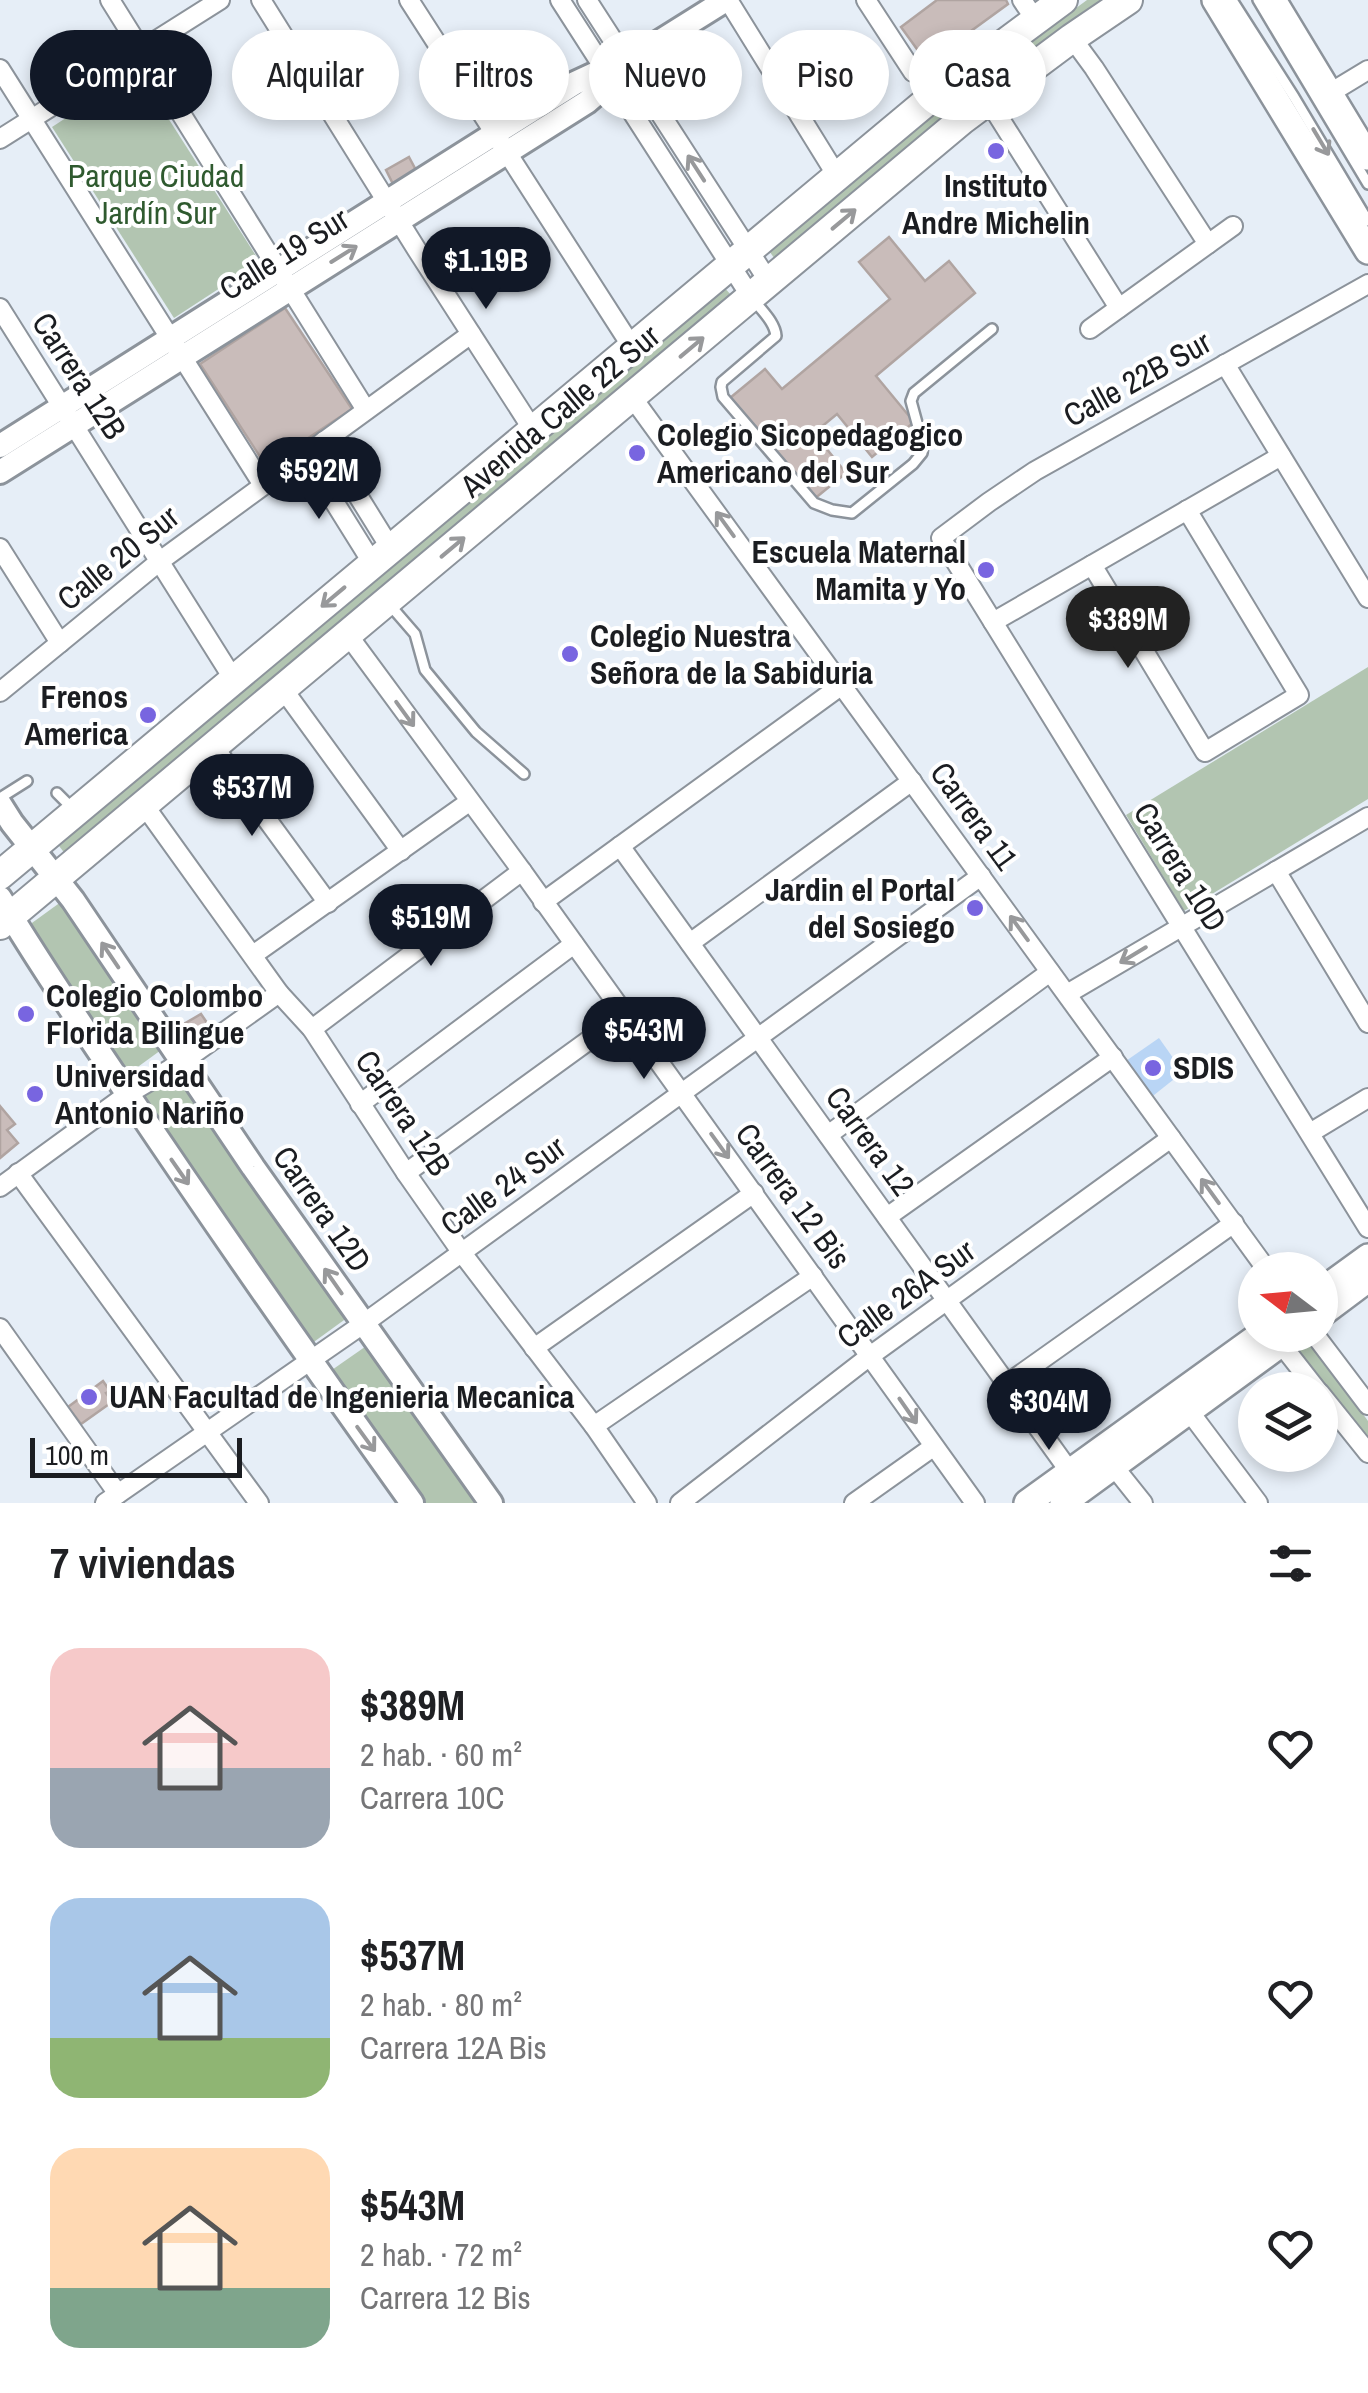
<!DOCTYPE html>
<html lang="es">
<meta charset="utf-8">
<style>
body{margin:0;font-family:"Archivo Narrow",sans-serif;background:#f2f2f2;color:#202124;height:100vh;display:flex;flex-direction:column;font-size:38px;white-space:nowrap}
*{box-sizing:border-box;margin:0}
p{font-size:32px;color:#757577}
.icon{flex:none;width:55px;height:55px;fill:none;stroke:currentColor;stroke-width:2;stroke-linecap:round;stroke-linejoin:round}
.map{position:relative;height:1503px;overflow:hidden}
.details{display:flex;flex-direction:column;background:#fff;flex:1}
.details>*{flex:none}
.guide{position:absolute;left:30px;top:30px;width:1310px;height:90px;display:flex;gap:20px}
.needle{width:65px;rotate:286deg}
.tools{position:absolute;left:1238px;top:1252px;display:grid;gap:20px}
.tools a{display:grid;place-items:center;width:100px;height:100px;border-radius:50%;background:#fff;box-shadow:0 5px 15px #0003;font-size:50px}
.scale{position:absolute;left:30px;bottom:25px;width:212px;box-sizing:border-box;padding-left:10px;border:5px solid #1b1d21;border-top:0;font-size:28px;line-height:35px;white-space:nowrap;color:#1b1d21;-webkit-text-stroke:8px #fff;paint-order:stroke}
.price{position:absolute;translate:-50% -85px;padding:0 22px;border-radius:35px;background:#111827;color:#fff;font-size:32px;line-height:65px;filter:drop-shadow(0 2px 5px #0008)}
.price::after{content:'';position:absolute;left:50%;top:60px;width:30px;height:22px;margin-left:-15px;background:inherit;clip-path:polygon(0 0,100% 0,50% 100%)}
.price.active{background:#222;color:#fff}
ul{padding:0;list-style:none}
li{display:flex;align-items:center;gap:30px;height:250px;padding:0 50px}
li span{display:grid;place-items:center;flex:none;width:280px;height:200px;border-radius:30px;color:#555}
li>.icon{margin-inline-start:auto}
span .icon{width:120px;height:120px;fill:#fffc;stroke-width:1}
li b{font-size:42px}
h2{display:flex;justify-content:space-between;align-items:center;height:120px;padding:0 50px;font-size:42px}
.pill{padding:0 35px;border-radius:45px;background:#fff;box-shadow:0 5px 15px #0003;font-size:35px;line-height:90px}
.pill.active{background:#111827;color:#fff}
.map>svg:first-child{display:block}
.green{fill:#b2c5b1}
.water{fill:#b9d5f5}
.building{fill:#c9bcba;stroke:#b0a4a1;stroke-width:2.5}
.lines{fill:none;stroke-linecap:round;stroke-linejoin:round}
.service-casing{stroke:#8c939b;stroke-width:14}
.minor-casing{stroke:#8c939b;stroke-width:22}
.tertiary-casing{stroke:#8c939b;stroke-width:28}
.secondary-casing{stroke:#8c939b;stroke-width:30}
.primary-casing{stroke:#8c939b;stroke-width:32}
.service{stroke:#fff;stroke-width:9}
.minor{stroke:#fff;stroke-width:18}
.tertiary{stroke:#fff;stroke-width:22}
.secondary{stroke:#fff;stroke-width:25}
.primary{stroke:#fff;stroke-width:28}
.oneway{stroke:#98999b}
.poi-dot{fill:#7865e0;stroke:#fff;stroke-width:4}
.labels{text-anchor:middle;stroke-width:8;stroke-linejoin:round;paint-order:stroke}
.park-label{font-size:32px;fill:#2f5a2f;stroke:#fff}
.poi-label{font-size:32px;font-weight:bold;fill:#1b1d21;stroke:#fff;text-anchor:start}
.street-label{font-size:32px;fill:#1b1d21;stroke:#fff}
</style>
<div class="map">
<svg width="1368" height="1503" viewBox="0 0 1368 1503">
<rect width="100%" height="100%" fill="#e6eef7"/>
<!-- green -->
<g class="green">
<path d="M1087 0H1111L777 262 767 248 889 146Z"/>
<path d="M138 71 260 262 174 318 52 127Z"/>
<path d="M723 286 731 295 660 354 644 372 66 855 56 842Z"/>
<path d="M1368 667V799L1184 911 1126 815Z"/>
<path d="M65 899 168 1045 128 1074 25 928Z"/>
<path d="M180 1070 351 1315 311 1344 132 1099Z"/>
<path d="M1308 1339 1368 1421V1448L1294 1350Z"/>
<path d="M372 1342 485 1503H421L329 1372Z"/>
</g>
<!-- water -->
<path class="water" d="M1159 1038 1183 1072 1149 1099 1123 1063Z"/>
<!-- building -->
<g class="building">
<path d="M937 0H1006L1008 4 927 63 901 27Z"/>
<path d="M409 157 418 174 394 186 386 170Z"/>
<path d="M889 237 925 281 949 261 975 293 876 376 914 422 872 457 837 414 814 433 846 473 813 500 730 398 765 369 782 389 890 299 859 262Z"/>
<path d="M285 308 352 409 266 466 200 364Z"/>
<path d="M201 1014 212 1030 189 1047 177 1028Z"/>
<path d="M0 1106 15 1124 7 1130 18 1143 0 1158Z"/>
<path d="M103 1381 110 1391 106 1393 112 1402 81 1424 68 1407Z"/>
</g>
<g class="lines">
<!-- service casing -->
<g class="service-casing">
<g id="service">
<path d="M1232 0 1294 97 1368 221"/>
<path d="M1258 0 1368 184"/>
<path d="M753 299C761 310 775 322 776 336L722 382 721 387 723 397 814 503 832 510 852 513 913 464 922 453 923 445 911 401 914 393 992 329"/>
<path d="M389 604 415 634 425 670 476 732 524 774"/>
<path d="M57 793 73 809"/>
<path d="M0 798 27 781"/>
</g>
</g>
<!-- minor casing -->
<g class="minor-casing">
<g id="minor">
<path d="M110 0 366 410"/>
<path d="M261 0 417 250 533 430"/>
<path d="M409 0 632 347"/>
<path d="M560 0 751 297"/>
<path d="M587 0 769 282"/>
<path d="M728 0 837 176"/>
<path d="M866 0 913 72"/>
<path d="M1022 0 1035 19"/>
<path d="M1072 38 1094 68 1208 244"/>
<path d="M0 69 263 485"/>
<path d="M1330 93 1368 70"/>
<path d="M988 100 1119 308"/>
<path d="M0 139 220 0"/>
<path d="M1368 284 1035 471 989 502 941 538 1368 1228"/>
<path d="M0 308 234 680"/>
<path d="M1090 329 1233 226"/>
<path d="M1225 364 1368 598"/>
<path d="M632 397 1267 1270"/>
<path d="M324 441 391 549"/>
<path d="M305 455 373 564"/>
<path d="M0 548 60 643"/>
<path d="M1092 565 1205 752 1299 695 1187 510"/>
<path d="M993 622 1281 456"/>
<path d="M348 635 522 871 975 1503"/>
<path d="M283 689 401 851"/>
<path d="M0 692 160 561 471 334"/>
<path d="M214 747 328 903"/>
<path d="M144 805 279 993 312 1029 406 1173 462 1253 594 1426 647 1503"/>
<path d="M620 846 1070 1472"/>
<path d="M1276 871 1368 1023"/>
<path d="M543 902 842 685"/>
<path d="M690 943 912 781"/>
<path d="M253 955 469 802"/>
<path d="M1067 994 1368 817"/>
<path d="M312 1029 522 871"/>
<path d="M360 1104 574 944"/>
<path d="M1310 1133 1368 1098"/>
<path d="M828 1135 1050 972"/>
<path d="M18 1173 259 1503"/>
<path d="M406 1173 625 1014"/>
<path d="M0 1187 128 1094 182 1062 279 993"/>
<path d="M887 1217 1113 1057"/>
<path d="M0 1328 118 1494"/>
<path d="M1315 1335 1368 1405"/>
<path d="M1281 1344 1317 1390"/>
<path d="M534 1348 754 1193"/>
<path d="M1007 1384 1234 1223"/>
<path d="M1320 1393 1368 1453"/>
<path d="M1183 1403 1258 1503"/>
<path d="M594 1426 813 1276"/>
<path d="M1107 1458 1143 1503"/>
<path d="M105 1503 363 1324 981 876"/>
<path d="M680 1503 870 1356 1171 1138"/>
<path d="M854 1503 933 1447"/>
</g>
</g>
<!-- tertiary casing -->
<g class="tertiary-casing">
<g id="tertiary">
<path d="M0 446 575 83 646 50 726 0"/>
<path d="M0 472 587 102 625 69"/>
<path d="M0 804 12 823 73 900 253 1167 491 1503"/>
<path d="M0 898C41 966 85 1031 129 1096 221 1233 316 1369 412 1503"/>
</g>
</g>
<!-- secondary casing -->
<g class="secondary-casing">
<g id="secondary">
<path d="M1215 0 1368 251"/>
<path d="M1273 0 1368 157"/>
<path d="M1320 1292 1368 1257"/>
<path d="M1320 1315 1368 1279"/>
<path d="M1027 1503 1260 1335"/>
<path d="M1063 1503 1293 1335"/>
</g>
</g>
<!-- primary casing -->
<g class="primary-casing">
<g id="primary">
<path d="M0 875 931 98 1063 0"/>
<path d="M0 925 962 120 1072 38 1128 0"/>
</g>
</g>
<!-- service -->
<use href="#service" class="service"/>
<!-- minor -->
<use href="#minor" class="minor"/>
<!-- tertiary -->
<use href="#tertiary" class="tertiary"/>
<!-- secondary -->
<use href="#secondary" class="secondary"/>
<!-- primary -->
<use href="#primary" class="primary"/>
</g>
<!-- one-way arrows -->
<defs><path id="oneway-shaft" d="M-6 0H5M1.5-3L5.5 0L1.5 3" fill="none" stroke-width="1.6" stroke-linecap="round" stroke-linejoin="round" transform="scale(2.5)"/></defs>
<g class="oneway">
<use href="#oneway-shaft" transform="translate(1321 142) rotate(59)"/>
<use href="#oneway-shaft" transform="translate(696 168) rotate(-123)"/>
<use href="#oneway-shaft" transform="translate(844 219) rotate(-40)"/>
<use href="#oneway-shaft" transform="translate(344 254) rotate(-32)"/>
<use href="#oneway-shaft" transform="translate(692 347) rotate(-40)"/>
<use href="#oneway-shaft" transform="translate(725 524) rotate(-126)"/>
<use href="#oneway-shaft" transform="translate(453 547) rotate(-40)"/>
<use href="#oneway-shaft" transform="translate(333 597) rotate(140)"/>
<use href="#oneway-shaft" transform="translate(405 714) rotate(54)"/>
<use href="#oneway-shaft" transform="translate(1019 928) rotate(-126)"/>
<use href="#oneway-shaft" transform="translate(110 955) rotate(-124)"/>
<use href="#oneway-shaft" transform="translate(1133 955) rotate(149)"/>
<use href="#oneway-shaft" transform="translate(720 1146) rotate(54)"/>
<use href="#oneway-shaft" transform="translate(180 1172) rotate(55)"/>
<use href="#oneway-shaft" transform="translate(1210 1191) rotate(-126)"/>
<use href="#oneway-shaft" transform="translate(333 1281) rotate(-125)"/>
<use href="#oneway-shaft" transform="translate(908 1411) rotate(55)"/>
<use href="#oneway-shaft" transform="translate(366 1439) rotate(54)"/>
</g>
<!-- markers -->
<g class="poi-dot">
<circle cx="996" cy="151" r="10"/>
<circle cx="637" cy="453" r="10"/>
<circle cx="986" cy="570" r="10"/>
<circle cx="570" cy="654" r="10"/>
<circle cx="148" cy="715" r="10"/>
<circle cx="975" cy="908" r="10"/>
<circle cx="26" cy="1014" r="10"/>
<circle cx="1153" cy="1068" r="10"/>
<circle cx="35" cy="1094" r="10"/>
<circle cx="89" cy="1397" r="10"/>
</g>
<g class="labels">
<!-- park labels -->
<g class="park-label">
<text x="156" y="187">Parque Ciudad<tspan x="156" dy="37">Jardín Sur</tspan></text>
</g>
<!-- poi labels -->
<g class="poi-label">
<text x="996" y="197" text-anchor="middle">Instituto<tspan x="996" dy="37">Andre Michelin</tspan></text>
<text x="657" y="446">Colegio Sicopedagogico<tspan x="657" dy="37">Americano del Sur</tspan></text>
<text x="966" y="563" text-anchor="end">Escuela Maternal<tspan x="966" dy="37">Mamita y Yo</tspan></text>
<text x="590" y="647">Colegio Nuestra<tspan x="590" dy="37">Señora de la Sabiduria</tspan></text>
<text x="128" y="708" text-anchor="end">Frenos<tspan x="128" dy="37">America</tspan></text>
<text x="955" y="901" text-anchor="end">Jardin el Portal<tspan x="955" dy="37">del Sosiego</tspan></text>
<text x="46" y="1007">Colegio Colombo<tspan x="46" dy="37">Florida Bilingue</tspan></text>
<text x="1173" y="1079">SDIS</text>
<text x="55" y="1087">Universidad<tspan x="55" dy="37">Antonio Nariño</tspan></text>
<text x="109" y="1408">UAN Facultad de Ingenieria Mecanica</text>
</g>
<!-- street labels -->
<g class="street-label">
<text transform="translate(284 254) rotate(-32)" y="11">Calle 19 Sur</text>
<text transform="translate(79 376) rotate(57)" y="11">Carrera 12B</text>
<text transform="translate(1137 379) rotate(-29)" y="11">Calle 22B Sur</text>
<text transform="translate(560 411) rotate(-40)" y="11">Avenida Calle 22 Sur</text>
<text transform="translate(118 558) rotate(-39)" y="11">Calle 20 Sur</text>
<text transform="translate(974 816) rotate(54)" y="11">Carrera 11</text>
<text transform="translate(1180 867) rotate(58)" y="11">Carrera 10D</text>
<text transform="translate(403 1113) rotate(56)" y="11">Carrera 12B</text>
<text transform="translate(870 1141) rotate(54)" y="11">Carrera 12</text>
<text transform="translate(503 1186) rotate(-36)" y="11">Calle 24 Sur</text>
<text transform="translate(793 1196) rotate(54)" y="11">Carrera 12 Bis</text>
<text transform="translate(322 1209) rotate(55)" y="11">Carrera 12D</text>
<text transform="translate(906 1294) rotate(-36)" y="11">Calle 26A Sur</text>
</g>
</g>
</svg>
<div class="tools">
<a><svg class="needle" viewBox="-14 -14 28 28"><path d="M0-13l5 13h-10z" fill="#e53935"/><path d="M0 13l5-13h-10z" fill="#757577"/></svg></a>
<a><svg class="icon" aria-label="layers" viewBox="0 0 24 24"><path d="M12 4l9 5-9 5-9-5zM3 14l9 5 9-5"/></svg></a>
</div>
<div class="scale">100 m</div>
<b class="price" style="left:486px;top:312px">$1.19B</b>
<b class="price" style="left:319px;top:522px">$592M</b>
<b class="price active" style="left:1128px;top:671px">$389M</b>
<b class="price" style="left:252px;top:839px">$537M</b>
<b class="price" style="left:431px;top:969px">$519M</b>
<b class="price" style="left:644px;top:1082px">$543M</b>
<b class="price" style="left:1049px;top:1453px">$304M</b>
<div class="guide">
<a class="pill active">Comprar</a>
<a class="pill">Alquilar</a>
<a class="pill">Filtros</a>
<a class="pill">Nuevo</a>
<a class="pill">Piso</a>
<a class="pill">Casa</a>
</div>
</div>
<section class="details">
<h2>7 viviendas<svg class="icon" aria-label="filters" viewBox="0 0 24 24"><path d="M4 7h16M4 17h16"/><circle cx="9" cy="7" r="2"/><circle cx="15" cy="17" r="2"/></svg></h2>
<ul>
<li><span style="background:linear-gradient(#f6c9c9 60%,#9aa5b1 0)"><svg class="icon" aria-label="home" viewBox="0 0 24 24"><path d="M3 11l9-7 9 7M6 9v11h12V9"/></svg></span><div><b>$389M</b><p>2 hab. · 60 m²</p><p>Carrera 10C</p></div><svg class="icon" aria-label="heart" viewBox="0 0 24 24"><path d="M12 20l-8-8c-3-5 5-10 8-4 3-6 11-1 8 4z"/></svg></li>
<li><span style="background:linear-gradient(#a9c7e8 70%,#8fb573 0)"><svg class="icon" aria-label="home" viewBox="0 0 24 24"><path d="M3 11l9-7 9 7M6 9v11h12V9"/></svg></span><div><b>$537M</b><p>2 hab. · 80 m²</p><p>Carrera 12A Bis</p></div><svg class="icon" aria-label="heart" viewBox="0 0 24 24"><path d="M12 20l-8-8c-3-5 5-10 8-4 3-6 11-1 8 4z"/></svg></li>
<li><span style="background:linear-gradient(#ffd9b3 70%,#7fa58c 0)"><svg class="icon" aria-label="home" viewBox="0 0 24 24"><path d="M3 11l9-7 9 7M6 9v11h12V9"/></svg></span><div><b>$543M</b><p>2 hab. · 72 m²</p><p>Carrera 12 Bis</p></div><svg class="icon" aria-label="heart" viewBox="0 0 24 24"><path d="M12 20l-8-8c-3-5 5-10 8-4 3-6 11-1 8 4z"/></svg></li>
</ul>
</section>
